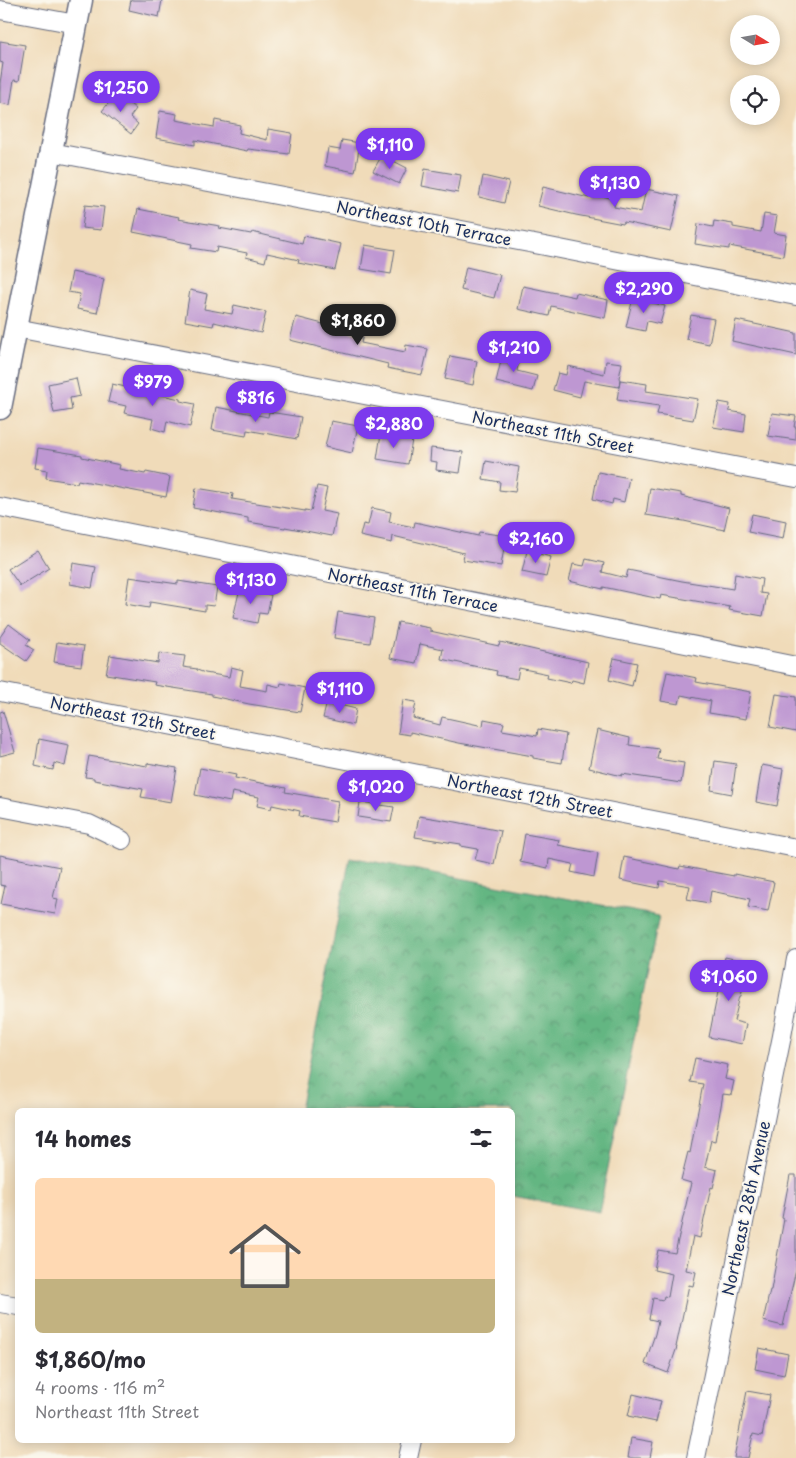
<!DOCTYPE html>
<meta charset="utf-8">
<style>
body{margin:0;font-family:"Playpen Sans",sans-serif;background:#f2f2f3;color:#2b2b33;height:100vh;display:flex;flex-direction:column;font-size:19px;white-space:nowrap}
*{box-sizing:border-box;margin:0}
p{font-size:16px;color:#7c7c81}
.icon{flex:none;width:28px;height:28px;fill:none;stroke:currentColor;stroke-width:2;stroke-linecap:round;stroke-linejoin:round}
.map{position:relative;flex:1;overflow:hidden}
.drawer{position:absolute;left:15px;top:1108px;width:500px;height:335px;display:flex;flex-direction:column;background:#fff;border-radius:8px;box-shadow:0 2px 12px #0003}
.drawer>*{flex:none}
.needle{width:32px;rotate:101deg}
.buttons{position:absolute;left:730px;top:15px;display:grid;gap:10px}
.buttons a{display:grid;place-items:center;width:50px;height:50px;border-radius:50%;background:#fff;box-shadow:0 2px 12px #0003;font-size:25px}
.price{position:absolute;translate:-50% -42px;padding:0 11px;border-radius:18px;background:#7c3aed;color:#fff;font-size:16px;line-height:32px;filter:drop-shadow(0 1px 2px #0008)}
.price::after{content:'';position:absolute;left:50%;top:30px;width:15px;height:11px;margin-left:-8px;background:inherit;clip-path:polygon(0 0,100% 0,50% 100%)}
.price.current{background:#222;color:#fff}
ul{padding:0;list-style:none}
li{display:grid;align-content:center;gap:10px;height:265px;padding:0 20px}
li span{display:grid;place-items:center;height:155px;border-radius:8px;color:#555}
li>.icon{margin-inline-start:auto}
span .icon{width:90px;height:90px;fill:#fffc;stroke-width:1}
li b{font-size:21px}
h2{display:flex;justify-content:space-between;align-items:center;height:60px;padding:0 20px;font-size:21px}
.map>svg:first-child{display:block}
.forest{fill:url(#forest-crowns);stroke:#407270}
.building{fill:#be97d2}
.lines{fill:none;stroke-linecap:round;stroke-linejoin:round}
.minor-casing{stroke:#666b7e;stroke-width:20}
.major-casing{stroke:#666b7e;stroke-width:25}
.minor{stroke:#fff;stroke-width:18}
.major{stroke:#fff;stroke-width:22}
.labels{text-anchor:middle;stroke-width:4;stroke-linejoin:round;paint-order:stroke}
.street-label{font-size:16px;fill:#1b2f5e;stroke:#fbf7ec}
</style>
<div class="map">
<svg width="796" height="1458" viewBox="0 0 796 1458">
<defs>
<pattern id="forest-crowns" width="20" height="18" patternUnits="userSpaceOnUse" patternTransform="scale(1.25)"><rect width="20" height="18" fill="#64b682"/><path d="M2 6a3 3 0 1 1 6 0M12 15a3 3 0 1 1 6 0" fill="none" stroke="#52946e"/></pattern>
</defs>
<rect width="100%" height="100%" fill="#fbf7ec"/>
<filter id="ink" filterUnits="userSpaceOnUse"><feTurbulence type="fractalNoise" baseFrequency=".02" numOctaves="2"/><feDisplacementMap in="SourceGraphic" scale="10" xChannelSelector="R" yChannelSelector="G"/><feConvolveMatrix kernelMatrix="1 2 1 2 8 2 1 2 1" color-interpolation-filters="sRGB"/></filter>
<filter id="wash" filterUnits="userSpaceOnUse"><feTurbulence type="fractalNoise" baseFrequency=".0096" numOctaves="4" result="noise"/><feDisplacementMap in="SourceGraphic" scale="20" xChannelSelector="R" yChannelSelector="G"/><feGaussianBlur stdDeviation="1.12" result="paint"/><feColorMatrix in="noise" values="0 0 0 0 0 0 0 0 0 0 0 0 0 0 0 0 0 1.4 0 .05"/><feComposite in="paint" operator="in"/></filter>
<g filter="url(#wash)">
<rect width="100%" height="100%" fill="#f0dbb9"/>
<!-- forest -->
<path class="forest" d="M350 857 659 916 599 1212 513 1196 512 1110H300Z"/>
<g id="blocks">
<!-- building -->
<g class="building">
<path d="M131 0H162L159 17 129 10Z"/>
<path d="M0 41 25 45 19 81 14 80 10 105 0 103V83L3 63 0 62Z"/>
<path d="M117 93 136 109 130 117 138 124 131 134 102 111Z"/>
<path d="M160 111 177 114 176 120 214 127 215 120 240 125 239 133 267 140 268 129 292 133 289 154 248 149 247 151 195 140V145L156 138Z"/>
<path d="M342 140 360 143 355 172 325 166 328 148 340 150Z"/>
<path d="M382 155 407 168 399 184 373 171Z"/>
<path d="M425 169 461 175 458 193 422 186Z"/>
<path d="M483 176 509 182 504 203 479 197Z"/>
<path d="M543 187 589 198 590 194 616 199 614 207 641 212 646 189 679 196 671 232 624 222 623 224 576 215 538 206Z"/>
<path d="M85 205 104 207 101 230 82 228Z"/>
<path d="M138 209 179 217 178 219 220 226 219 228 251 234 252 232 302 244 304 236 341 244 335 270 298 263 299 260 267 253 265 262 246 257 247 253 217 247 216 252 191 248 192 244 133 232Z"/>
<path d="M764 214 777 216 774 233 786 235 783 256 729 246V249L695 244 698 224 713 227 714 221 733 224V227L761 232Z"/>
<path d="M365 245 395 250 391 274 361 269Z"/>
<path d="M466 267 500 275 494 298 461 290Z"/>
<path d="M72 272 104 279 97 313 77 309 80 294 68 292Z"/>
<path d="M523 286 575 297 576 293 608 300 605 318 551 306 549 316 518 309Z"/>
<path d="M190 290 207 294 204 309 232 314 234 305 266 312 261 333 214 322 213 326 185 321Z"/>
<path d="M633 298 665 306 660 324 647 321 645 331 626 327Z"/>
<path d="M691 315 714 319 709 344 686 339Z"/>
<path d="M296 317 323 324V326L363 335 361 343 405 352 406 345 428 349 422 375 387 368 388 364 290 340Z"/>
<path d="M736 320 796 333V355L732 341Z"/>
<path d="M503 352 520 356 517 371 537 376 533 391 496 382Z"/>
<path d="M450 356 477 361 473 385 445 379Z"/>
<path d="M606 361 622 363 619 378 620 380 647 384 646 391 698 399 693 420 657 414 659 406 617 400 620 380 619 387 584 381 580 397 553 390 558 373 566 375 568 366 604 374Z"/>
<path d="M76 378 80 396 70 398 72 410 54 413 48 384Z"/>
<path d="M112 384 180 399V401L195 404 190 427 167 421 165 432 151 428 153 419 124 413 126 406 108 402Z"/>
<path d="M719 402 730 404 729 411 746 414 744 432 713 427Z"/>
<path d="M216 407 268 417 269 412 301 417 297 439 247 430 246 436 212 430Z"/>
<path d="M772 413 796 416 794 427H796V440L768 436Z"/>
<path d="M331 421 358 426 352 453 325 447Z"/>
<path d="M381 434 412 440 408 464 377 459Z"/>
<path d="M38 448 82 455V457L120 465 119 469 145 474 146 472 170 477 166 497 78 480 77 483 46 478 47 470 35 468Z"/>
<path d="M431 448 463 452 460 473 436 470 437 462 430 461Z"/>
<path d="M486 461 519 467 515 492 499 490 500 482 483 479Z"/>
<path d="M598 472 629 478 624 502 613 499 612 504 593 499Z"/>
<path d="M317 486 327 488 322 511 337 514 332 536 285 527V528L248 522V518L193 508 196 488 233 494 232 499 305 511V510L311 511Z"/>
<path d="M650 488 681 493V496L729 508 724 530 684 521 646 515Z"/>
<path d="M372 508 391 512 389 522 414 527 415 522 478 536 479 532 506 536 501 566 463 560 464 553 393 536 392 543 360 536 363 524 368 525Z"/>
<path d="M752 514 786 521 783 539 748 532Z"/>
<path d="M38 550 49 568 20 586 8 569Z"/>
<path d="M527 551 551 557 546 577 522 572Z"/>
<path d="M586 559 604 563 602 572 626 578 628 570 682 581 733 589 735 574 762 579 760 593 767 594 763 616 729 610 730 607 661 595 660 599 603 587V589L569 581 573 564 584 566Z"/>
<path d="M73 563 96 567 92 588 70 584Z"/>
<path d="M129 577 178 584V581L217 587 214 606 205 605V611L150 602 149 608 125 604Z"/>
<path d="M240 588 271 595 267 614 259 613 257 623 233 618Z"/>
<path d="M338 612 374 618 370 643 334 638Z"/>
<path d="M398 622 430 628V631L499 646 500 642 588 662 584 683 572 680 571 683 547 678 548 674 519 668 517 679 496 675 497 671 441 659 443 649 420 644 416 663 390 658Z"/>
<path d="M9 624 30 640 26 645 34 650 26 661 0 643V637Z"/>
<path d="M57 642 84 646 81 666 54 662Z"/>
<path d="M159 653 185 656 183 667 197 669V670L205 673 229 677 231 667 243 670 240 686 267 691 268 684 280 687 281 683 305 688 300 712 249 704 212 696V694L154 685 155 682 106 674 110 655 158 663Z"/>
<path d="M614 658 637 663 632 686 609 680Z"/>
<path d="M667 672 697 678 696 682 751 692 746 719 709 713 711 701 681 695 679 704 661 701Z"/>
<path d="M776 694 796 697V732L770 727Z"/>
<path d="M403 700 416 702 413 718 440 725 442 717 483 726 484 719 504 723 502 730 537 736 538 729 566 734 562 763 533 758V756L459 743 410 732V735L398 733Z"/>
<path d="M327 702 356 709 353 725 323 718Z"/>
<path d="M3 711 15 752 0 756V712Z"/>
<path d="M597 730 630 738 629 745 659 749 657 759 684 763 681 783 622 774V776L589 768Z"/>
<path d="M39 739 69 745 65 766 54 763 53 770 35 766Z"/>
<path d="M89 756 147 766V763L177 768 171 802 141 797 143 789 94 780V778L85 777Z"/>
<path d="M715 761 736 764 732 794 711 790Z"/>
<path d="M762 765 783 769 777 806 756 802Z"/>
<path d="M200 768 236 775 235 778 286 788 285 792 338 801 335 822 299 816 300 811 272 805 271 809 257 806 259 797 232 792 230 802 195 795Z"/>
<path d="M360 802 394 807 391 822 358 817Z"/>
<path d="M419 816 456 822 501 831 494 864 475 860 478 849 461 846V844L415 837Z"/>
<path d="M525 834 559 840 558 845 598 853 594 877 571 872 573 864 549 859 548 868 520 862Z"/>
<path d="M0 855 60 867 53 898 58 899 55 914 1 904 5 886 0 885Z"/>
<path d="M624 857 679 869 680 866 734 876V874L774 882 768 911 748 907 750 899 711 891 709 903 687 899 690 886 660 881 659 888 620 880Z"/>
<path d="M725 957 749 962 741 996H740L734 1021 746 1024 742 1044 709 1037Z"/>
<path d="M695 1058 728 1065 725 1079 734 1081 731 1095 723 1094 715 1141 711 1140 705 1167 717 1170 713 1188 711 1187 700 1238 693 1236 686 1270 696 1272 693 1286 689 1285 676 1347H677L668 1373 645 1364 655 1334 658 1321 649 1319 653 1298 663 1300 664 1296 668 1297 672 1274 654 1270 658 1250 675 1253 691 1183 681 1180 688 1152 690 1153 703 1084 690 1082Z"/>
<path d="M790 1175H796V1270L783 1326 763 1321 770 1290H771L784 1219 782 1218Z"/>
<path d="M759 1348 788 1354 784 1375 755 1369Z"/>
<path d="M747 1391 770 1395 762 1436 753 1434 748 1458H734Z"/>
<path d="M633 1394 661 1401 656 1422 628 1416Z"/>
<path d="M631 1438 653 1442 650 1458H628Z"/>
</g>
</g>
</g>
<g filter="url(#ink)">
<use href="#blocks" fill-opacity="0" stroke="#666b7e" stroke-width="1"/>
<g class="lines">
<!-- minor casing -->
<g class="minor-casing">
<g id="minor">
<path d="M0 10 76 24"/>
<path d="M51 152 545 246 796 296"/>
<path d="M16 328 796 478"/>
<path d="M0 507 796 666"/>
<path d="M0 692 796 848"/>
<path d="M0 807 89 824 122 840"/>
<path d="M0 1303 18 1306"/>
<path d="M408 1458 412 1440"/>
<path d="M696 1458 782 1036 796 959"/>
</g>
</g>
<!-- major casing -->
<g class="major-casing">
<path id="major" d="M0 408 81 0"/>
</g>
<!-- minor -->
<use href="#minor" class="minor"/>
<!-- major -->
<use href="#major" class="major"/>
</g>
</g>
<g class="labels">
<!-- street labels -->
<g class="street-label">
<text transform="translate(424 223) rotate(11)" y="6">Northeast 10th Terrace</text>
<text transform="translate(553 432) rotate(11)" y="6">Northeast 11th Street</text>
<text transform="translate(413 590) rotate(11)" y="6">Northeast 11th Terrace</text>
<text transform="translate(133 718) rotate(11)" y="6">Northeast 12th Street</text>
<text transform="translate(530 796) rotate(11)" y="6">Northeast 12th Street</text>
<text transform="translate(746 1208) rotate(-78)" y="6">Northeast 28th Avenue</text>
</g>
</g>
</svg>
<div class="buttons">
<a><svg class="needle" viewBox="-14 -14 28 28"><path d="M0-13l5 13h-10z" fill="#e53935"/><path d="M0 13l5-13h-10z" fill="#7c7c81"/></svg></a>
<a><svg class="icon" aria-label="locate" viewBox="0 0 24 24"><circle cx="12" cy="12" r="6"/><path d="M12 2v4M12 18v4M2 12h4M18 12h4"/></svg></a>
</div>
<b class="price" style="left:121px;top:113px">$1,250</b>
<b class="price" style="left:390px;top:170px">$1,110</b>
<b class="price" style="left:615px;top:208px">$1,130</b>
<b class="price" style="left:644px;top:314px">$2,290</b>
<b class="price current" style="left:358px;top:346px">$1,860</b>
<b class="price" style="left:514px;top:373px">$1,210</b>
<b class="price" style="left:153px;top:407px">$979</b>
<b class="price" style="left:256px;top:423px">$816</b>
<b class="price" style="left:394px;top:449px">$2,880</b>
<b class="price" style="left:536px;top:564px">$2,160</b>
<b class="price" style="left:251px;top:605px">$1,130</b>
<b class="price" style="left:340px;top:714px">$1,110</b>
<b class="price" style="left:376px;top:812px">$1,020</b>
<b class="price" style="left:729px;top:1002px">$1,060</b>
<section class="drawer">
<h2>14 homes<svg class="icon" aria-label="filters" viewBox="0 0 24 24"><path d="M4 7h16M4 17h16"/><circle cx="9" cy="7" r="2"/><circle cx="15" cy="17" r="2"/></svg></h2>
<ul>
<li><span style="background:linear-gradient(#ffd9b3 65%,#c2b280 0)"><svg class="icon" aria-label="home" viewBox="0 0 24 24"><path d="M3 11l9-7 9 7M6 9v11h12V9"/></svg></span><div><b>$1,860/mo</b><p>4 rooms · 116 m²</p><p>Northeast 11th Street</p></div></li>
</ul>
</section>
</div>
